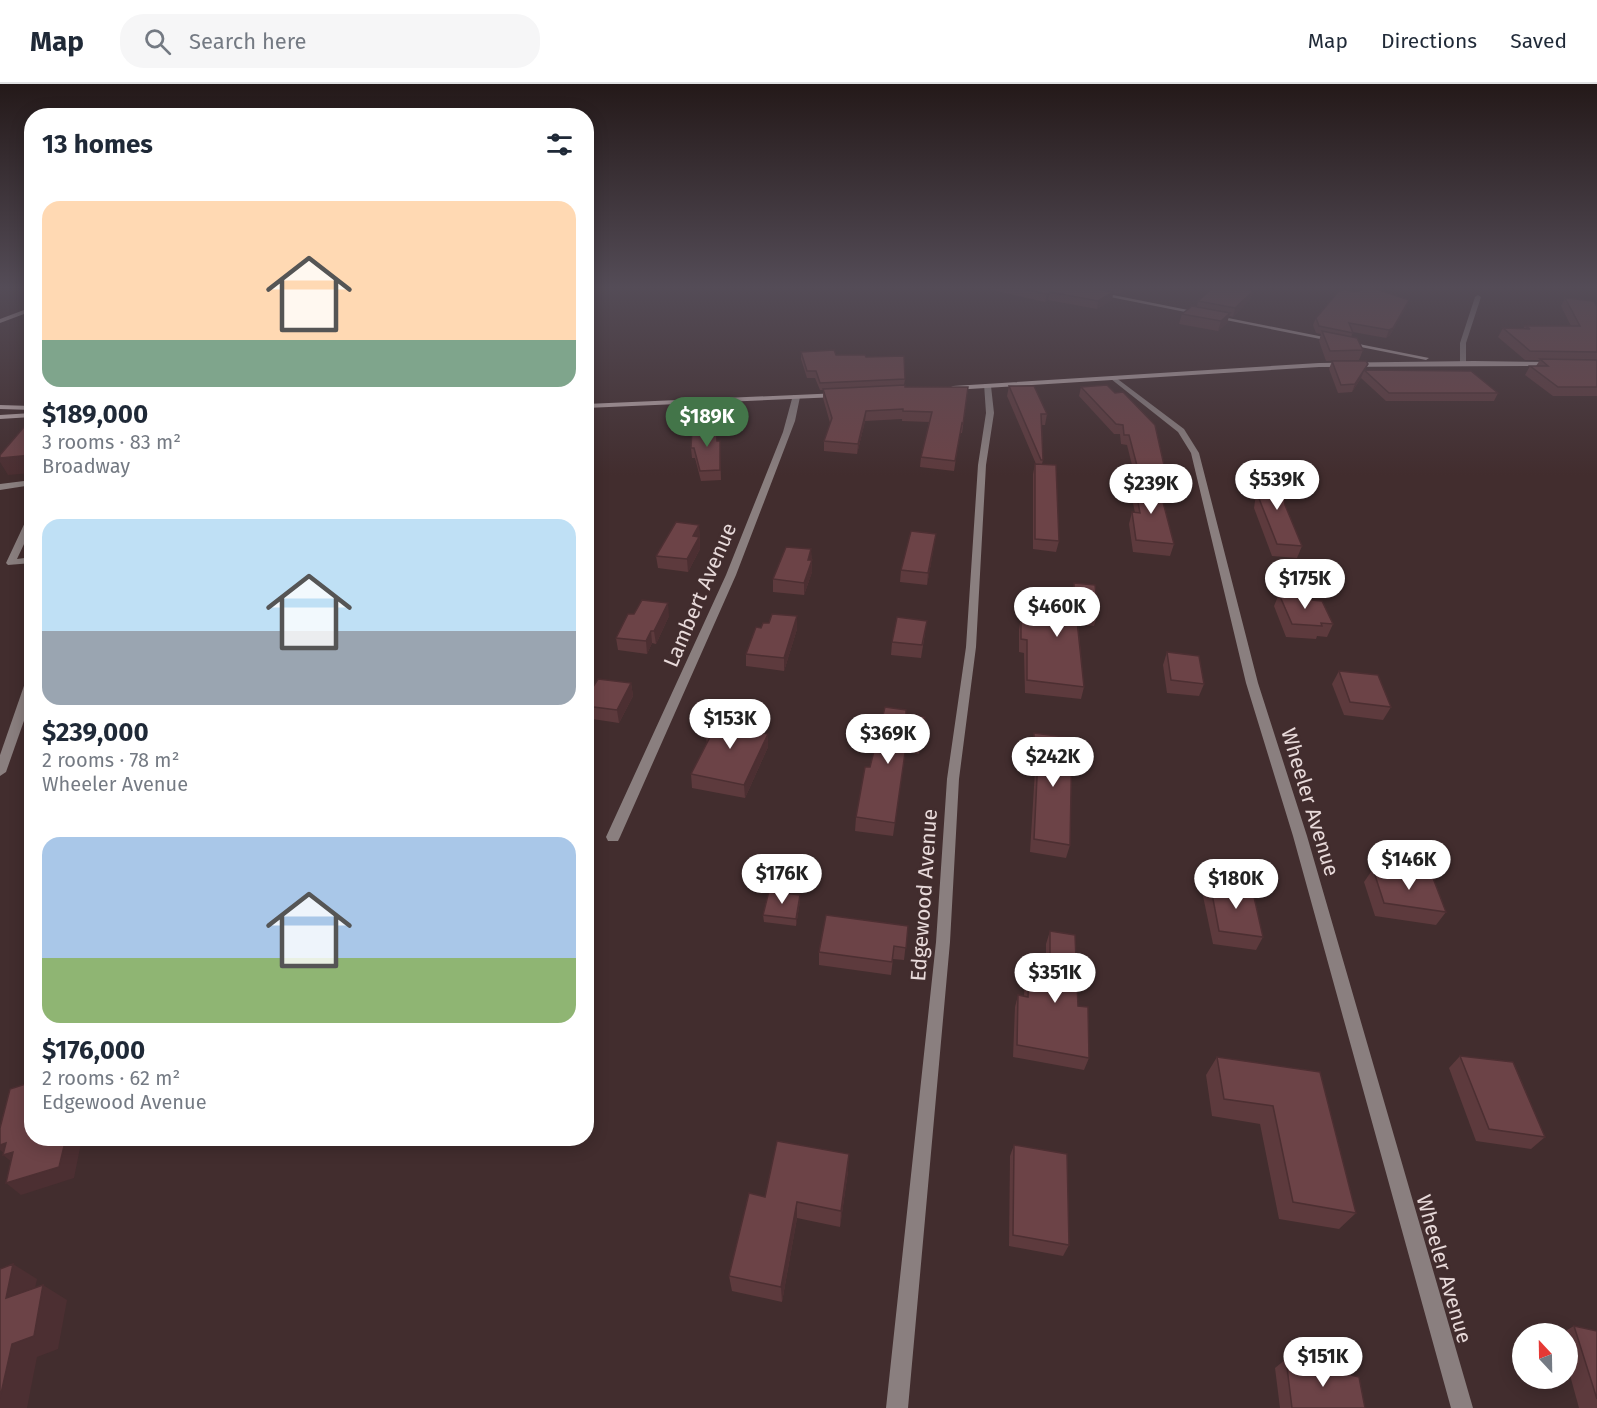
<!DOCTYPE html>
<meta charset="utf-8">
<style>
body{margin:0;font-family:"Fira Sans",sans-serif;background:#f6f6f7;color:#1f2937;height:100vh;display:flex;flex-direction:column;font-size:22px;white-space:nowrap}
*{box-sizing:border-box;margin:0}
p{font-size:20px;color:#747a83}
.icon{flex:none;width:33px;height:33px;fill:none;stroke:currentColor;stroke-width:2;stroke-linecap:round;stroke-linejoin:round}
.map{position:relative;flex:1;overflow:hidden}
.drawer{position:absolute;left:24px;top:24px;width:570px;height:1038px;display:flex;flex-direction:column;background:#fff;border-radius:24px;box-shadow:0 3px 15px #0003}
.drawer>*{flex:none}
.needle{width:39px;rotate:338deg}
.controls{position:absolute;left:1512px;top:1239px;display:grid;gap:12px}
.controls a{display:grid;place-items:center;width:66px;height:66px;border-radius:50%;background:#fff;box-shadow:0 3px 15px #0003;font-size:30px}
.price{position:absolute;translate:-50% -51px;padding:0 14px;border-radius:21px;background:#fff;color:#222;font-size:20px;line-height:39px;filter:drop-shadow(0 2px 3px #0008)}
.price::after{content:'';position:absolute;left:50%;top:36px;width:18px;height:14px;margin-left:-9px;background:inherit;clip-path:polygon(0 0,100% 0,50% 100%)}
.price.on{background:#437549;color:#fff}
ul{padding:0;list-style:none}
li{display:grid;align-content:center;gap:12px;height:318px;padding:0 18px}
li span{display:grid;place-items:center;height:186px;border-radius:18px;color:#555}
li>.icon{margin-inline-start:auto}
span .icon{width:108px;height:108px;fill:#fffc;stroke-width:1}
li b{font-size:26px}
h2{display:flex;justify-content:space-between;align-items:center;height:72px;padding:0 18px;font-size:26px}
header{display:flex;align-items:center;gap:36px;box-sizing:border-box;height:84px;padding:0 30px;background:#fff;border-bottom:2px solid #e0e1e3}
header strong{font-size:28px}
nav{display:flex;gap:33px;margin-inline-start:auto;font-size:21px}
.search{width:420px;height:54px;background:#f6f6f7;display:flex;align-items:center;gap:15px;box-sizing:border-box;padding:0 21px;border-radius:24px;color:#747a83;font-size:22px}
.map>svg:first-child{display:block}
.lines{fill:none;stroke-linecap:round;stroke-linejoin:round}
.lane{fill:#8a7f7f;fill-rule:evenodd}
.street{fill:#8a7f7f;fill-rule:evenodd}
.secondary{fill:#bba9aa;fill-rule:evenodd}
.wall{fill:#5d3a3d}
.shaded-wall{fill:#4c2f32}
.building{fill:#6c4347;stroke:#4c2f32;stroke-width:1.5}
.labels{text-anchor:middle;stroke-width:5;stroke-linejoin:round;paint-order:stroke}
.street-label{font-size:21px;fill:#e8dada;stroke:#422d2e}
</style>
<header>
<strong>Map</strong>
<div class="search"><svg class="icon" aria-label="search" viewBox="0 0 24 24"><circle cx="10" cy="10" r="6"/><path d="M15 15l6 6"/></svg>Search here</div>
<nav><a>Map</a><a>Directions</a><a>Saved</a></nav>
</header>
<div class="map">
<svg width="1597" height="1324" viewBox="0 0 1597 1324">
<rect width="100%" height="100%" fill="#422d2e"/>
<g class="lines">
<!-- lane -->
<g class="lane">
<path d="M32 396V401L0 406V400Z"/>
<path d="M32 429V443L17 475 32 473V479L8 481 6 479 28 432Z"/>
</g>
<!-- street -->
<g class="street">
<path d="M1478 211 1481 213 1466 259V279L1463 281 1460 279V259L1475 213Z"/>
<path d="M1111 293H1115L1184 345 1199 369 1258 599 1307 752 1473 1324H1451L1293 752 1246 599 1191 369 1178 348 1111 295Z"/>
<path d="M984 300 991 302 994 329 986 381 976 563 959 695 950 858 908 1324H886L936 858 947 695 966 563 978 381 986 329Z"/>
<path d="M793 311 800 313 795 337 736 491 620 753 618 757H608L606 753 726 491 783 348Z"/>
<path d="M32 593V614L6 688 0 692V671L26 596Z"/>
</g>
<!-- secondary -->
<g class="secondary">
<path d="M1070 205H1083L1429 274 1426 276Z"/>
<path d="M32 223V227L0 239V235Z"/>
<path d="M1474 277 1553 278 1556 280 1553 282 1319 283 953 306 949 304 953 302 1319 279Z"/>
<path d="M840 309V313H837L586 324V320Z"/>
<path d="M0 321 32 322V326L0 325Z"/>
<path d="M32 329V333L0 335V331Z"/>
</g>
</g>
<!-- wall -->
<g class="wall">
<path d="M988 205H1128L1120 210 1113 209 1112 216 1097 225 1048 216 1045 218Z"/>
<path d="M1253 207 1250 215 1233 233 1229 232 1227 239 1218 247 1179 240 1182 230 1197 223 1198 217Z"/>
<path d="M1354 208 1409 216 1406 223 1390 251 1386 254 1353 248 1351 253 1363 266 1359 276 1326 277 1319 257 1321 250 1316 249 1313 241 1316 234Z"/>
<path d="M1565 214 1597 223V312H1553L1525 291 1530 282H1536L1540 276H1525L1498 253 1503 244 1523 245 1525 242H1571L1561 222Z"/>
<path d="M801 268 836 271 866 273 905 295 904 301 905 303H968L962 349H960L954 387 920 383 921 373 929 338 902 337V335L865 337 857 370 824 367V357L830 339 823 314V306H820L815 294H807L801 275Z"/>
<path d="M1332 277 1368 280 1365 286 1498 309 1494 317H1386L1361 294 1352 308 1338 309 1329 285Z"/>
<path d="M1107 301 1168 399 1165 408H1160L1174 460 1170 472 1133 468 1129 440 1132 428 1135 429 1131 409 1134 397H1136L1127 361 1121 360 1120 350H1114L1079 312 1081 303Z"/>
<path d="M1009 302 1047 330 1045 341H1042L1043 376 1042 380 1059 457 1056 468 1033 465V390L1035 380H1036L1007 312Z"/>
<path d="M717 357 720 367 721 396 701 397 695 374H692L691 364Z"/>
<path d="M1261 391 1285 421 1302 462 1297 474 1272 472 1254 424 1257 403Z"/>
<path d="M699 441 700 465 688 488 658 484 656 472Z"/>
<path d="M934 462 927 501 900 498 901 486Z"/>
<path d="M811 465 812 488 804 511 773 508V495Z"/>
<path d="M1074 499 1098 529 1094 542 1078 540 1084 603 1081 615 1025 609 1024 569 1019 568V546L1021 533 1033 534V527L1035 514 1071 518V511Z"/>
<path d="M1279 510 1312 516 1333 540 1327 553 1317 552 1316 555 1286 553 1274 522Z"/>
<path d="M669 532 656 560 652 559 647 570 618 566 616 554Z"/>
<path d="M761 544 797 545 784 587 746 582V570Z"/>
<path d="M925 549 921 574 891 571 892 558Z"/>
<path d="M1167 568 1204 600 1199 612 1167 609 1163 581Z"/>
<path d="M1339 587 1391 623 1383 636 1344 631 1332 600Z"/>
<path d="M631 599 633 612 619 639 586 634V614Z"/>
<path d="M906 631 924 647 919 670 905 668 893 752 855 747 856 733 870 683Z"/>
<path d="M746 646 768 650V663L745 714 692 704 691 690 707 660 706 653Z"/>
<path d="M1034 649 1070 761 1066 774 1030 768 1035 686 1031 685V662Z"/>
<path d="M1373 785 1446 828 1436 841 1375 832 1364 798Z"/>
<path d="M1210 799 1263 853 1256 866 1213 860 1203 812Z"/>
<path d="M800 811V817L796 842 764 838 763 831Z"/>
<path d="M908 842 904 876 893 875 891 891 819 881V868Z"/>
<path d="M1050 847 1078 922 1089 974 1084 986 1013 973 1015 923 1018 911 1024 912 1025 895 1029 882 1046 885V860Z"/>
<path d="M1460 972 1545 1053 1531 1065 1476 1057 1449 984Z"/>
<path d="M1217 973 1320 988 1356 1129 1339 1145 1279 1135 1260 1040 1212 1032 1206 991Z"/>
<path d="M1014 1061 1069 1161 1063 1172 1009 1162 1010 1072Z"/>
<path d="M848 1087 840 1143 797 1134 782 1218 732 1207 729 1192 765 1113Z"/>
<path d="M1574 1242 1597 1247V1324H1579L1568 1284V1250H1560Z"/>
<path d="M1286 1275 1365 1324H1280L1275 1284Z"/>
</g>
<!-- shaded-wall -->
<g class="shaded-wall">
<path d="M1121 205H1128L1120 210Z"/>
<path d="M1253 207 1250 215 1233 233 1235 224Z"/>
<path d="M1050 208 1048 216 1045 218 1047 210Z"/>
<path d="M1113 208 1112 216 1097 225 1098 217Z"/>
<path d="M1409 216 1406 223 1390 251 1386 254 1389 246Z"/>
<path d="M1230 229 1227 239 1218 247 1221 237Z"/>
<path d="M1364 286 1361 294 1352 308 1355 300Z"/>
<path d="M866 327 865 337 857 370 858 360Z"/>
<path d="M32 371V389L8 391 0 378V374Z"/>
<path d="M699 441 700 465 688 488 687 475 693 452Z"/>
<path d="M936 450 934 462 927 501 928 489Z"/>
<path d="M811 465 812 488 804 511V499L808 476Z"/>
<path d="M668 519 669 532 656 560 654 547Z"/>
<path d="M797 532V545L784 587V574Z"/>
<path d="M651 547 652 559 647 570 646 557Z"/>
<path d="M631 599 633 612 619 639 617 626Z"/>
<path d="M746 632 747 653 742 640Z"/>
<path d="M925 633 924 647 919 670 921 657Z"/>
<path d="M768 650V663L745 714 744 701Z"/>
<path d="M800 811V817L796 842V835Z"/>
<path d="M66 1054H82L74 1094 21 1111 6 1099Z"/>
<path d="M6 1059 18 1072V1083L3 1071 5 1070 0 1066V1061Z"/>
<path d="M849 1070 848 1087 840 1143 841 1127Z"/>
<path d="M797 1118V1134L782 1218 781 1203Z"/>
<path d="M13 1180 37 1195 30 1228 6 1214Z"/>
<path d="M43 1201 67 1216 58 1265 37 1273 27 1324H0V1314L12 1260Z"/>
</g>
<!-- building -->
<g class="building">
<path d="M1024 205H1099L1113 208 1098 217 1050 208 1047 210Z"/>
<path d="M1212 205H1245L1253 207 1235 224 1198 217Z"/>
<path d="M1345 205 1354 208 1365 205H1376L1409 216 1393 244 1389 246 1349 239 1353 249 1319 242 1316 234 1338 208Z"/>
<path d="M1565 214 1594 217 1597 223V268L1530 267 1503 244 1530 245 1525 242H1580Z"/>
<path d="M1192 222 1230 229 1221 237 1182 230Z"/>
<path d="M1322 247 1357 254 1363 266 1330 267Z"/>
<path d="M834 266 836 271H865L866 273 904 272 905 295 820 299 816 287H807L801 268Z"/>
<path d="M1540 275 1597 276V303H1558L1530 282H1548Z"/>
<path d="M1332 277H1366L1368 280 1364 286 1471 287 1498 309H1389L1364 286 1355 300 1341 301Z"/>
<path d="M905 301V303H968L963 340 962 339 955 377 921 373 932 328 903 327V325L866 327 858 360 824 357 832 334 823 305Z"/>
<path d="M1107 301 1115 309 1123 308 1155 341 1168 399 1141 397 1129 351H1124L1123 341 1116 340 1081 303Z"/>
<path d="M1009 302H1034L1047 330H1041L1043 376H1041Z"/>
<path d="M24 343H32V371L0 374V371Z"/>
<path d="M716 343 717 357H720V386L700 387 694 364H691L692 344Z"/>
<path d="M1035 380 1056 381 1059 457 1035 455Z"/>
<path d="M1261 391 1282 395 1285 421 1302 462 1277 460 1258 412Z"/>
<path d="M1134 397 1158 399 1174 460 1136 456 1132 428 1140 429Z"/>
<path d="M676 438 699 441 693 452 699 453 687 475 656 472Z"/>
<path d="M911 447 936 450 928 489 901 486Z"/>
<path d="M786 463 811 465 808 476H812L804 499 773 495Z"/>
<path d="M1074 499 1095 501 1098 529 1076 527 1084 603 1027 596V556L1021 555V533L1035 535V514L1074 518Z"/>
<path d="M1279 510 1310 512 1312 516 1322 517 1333 540 1321 539 1322 542 1292 540Z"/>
<path d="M642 516 668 519 654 547H651L646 557 616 554 628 530H634Z"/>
<path d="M772 530 797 532 784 574 746 570 756 543 761 544 763 539H769Z"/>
<path d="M897 533 927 537 922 561 892 558Z"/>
<path d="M1167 568 1199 572 1204 600 1171 596Z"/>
<path d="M1339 587 1378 591 1391 623 1350 618Z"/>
<path d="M598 595 631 599 617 626 586 622V614Z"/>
<path d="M885 623 906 626V630L925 633 921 657 907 655 895 739 856 733 865 683H870Z"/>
<path d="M719 628 746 632 742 640H746L744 645 768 650 744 701 691 690 710 653H706Z"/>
<path d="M1034 649 1072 654 1070 761 1034 755 1038 673 1034 672Z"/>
<path d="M1373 785 1433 794 1446 828 1384 819Z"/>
<path d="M1210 799 1252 804 1263 853 1219 847Z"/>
<path d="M769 807 800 811 796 835 763 831Z"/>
<path d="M826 831 908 842 906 864 894 862 892 878 819 868Z"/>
<path d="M1050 847 1075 851 1078 922 1088 923 1089 974 1017 961 1018 911 1028 913 1029 882 1050 886Z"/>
<path d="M1460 972 1513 978 1545 1053 1489 1045Z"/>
<path d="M1217 973 1320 988 1356 1129 1293 1118 1273 1022 1224 1015Z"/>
<path d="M32 998V1054H66L59 1083 6 1099 13 1068 3 1071 6 1059 0 1061V1044L10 1005Z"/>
<path d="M777 1057 849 1070 841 1127 797 1118 781 1203 729 1192 749 1109 765 1113Z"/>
<path d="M1014 1061 1067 1070 1069 1161 1013 1151Z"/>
<path d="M13 1180 6 1214 43 1201 34 1252 12 1260 0 1314V1185Z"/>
<path d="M1574 1242 1597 1247V1315Z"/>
<path d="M1286 1275 1359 1293 1365 1324H1292Z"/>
</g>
<!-- sky -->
<linearGradient id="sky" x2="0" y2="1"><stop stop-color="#241919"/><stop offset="0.52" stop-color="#544c57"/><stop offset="1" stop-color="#544c57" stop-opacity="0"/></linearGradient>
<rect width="1597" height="391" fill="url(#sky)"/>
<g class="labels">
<!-- street labels -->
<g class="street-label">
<text transform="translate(700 511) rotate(-67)" y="7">Lambert Avenue</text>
<text transform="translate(1310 718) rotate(73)" y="7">Wheeler Avenue</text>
<text transform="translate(924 811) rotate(-86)" y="7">Edgewood Avenue</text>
<text transform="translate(1444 1185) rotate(74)" y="7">Wheeler Avenue</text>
</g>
</g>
</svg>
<div class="controls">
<a><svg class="needle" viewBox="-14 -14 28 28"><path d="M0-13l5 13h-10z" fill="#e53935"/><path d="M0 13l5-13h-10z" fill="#747a83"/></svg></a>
</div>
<b class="price on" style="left:707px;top:364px">$189K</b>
<b class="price" style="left:1277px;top:427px">$539K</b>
<b class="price" style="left:1151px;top:431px">$239K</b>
<b class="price" style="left:1305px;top:526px">$175K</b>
<b class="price" style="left:1057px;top:554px">$460K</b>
<b class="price" style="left:730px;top:666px">$153K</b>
<b class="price" style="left:888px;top:681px">$369K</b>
<b class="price" style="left:1053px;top:704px">$242K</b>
<b class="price" style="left:1409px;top:807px">$146K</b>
<b class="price" style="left:782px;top:821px">$176K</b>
<b class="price" style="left:1236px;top:826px">$180K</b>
<b class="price" style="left:1055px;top:920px">$351K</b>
<b class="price" style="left:1323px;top:1304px">$151K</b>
<section class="drawer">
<h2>13 homes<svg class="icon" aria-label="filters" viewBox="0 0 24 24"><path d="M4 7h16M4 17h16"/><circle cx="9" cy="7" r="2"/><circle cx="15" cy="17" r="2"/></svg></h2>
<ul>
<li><span style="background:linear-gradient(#ffd9b3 75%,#7fa58c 0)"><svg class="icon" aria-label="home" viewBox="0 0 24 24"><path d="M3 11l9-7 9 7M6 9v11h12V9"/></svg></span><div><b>$189,000</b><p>3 rooms · 83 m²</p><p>Broadway</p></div></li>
<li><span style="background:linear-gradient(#bfe0f5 60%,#9aa5b1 0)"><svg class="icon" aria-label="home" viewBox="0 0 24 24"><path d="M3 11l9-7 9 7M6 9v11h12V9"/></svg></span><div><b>$239,000</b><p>2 rooms · 78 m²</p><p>Wheeler Avenue</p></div></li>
<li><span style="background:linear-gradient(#a9c7e8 65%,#8fb573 0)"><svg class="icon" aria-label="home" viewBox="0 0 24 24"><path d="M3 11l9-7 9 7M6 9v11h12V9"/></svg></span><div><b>$176,000</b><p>2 rooms · 62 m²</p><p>Edgewood Avenue</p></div></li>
</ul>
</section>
</div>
